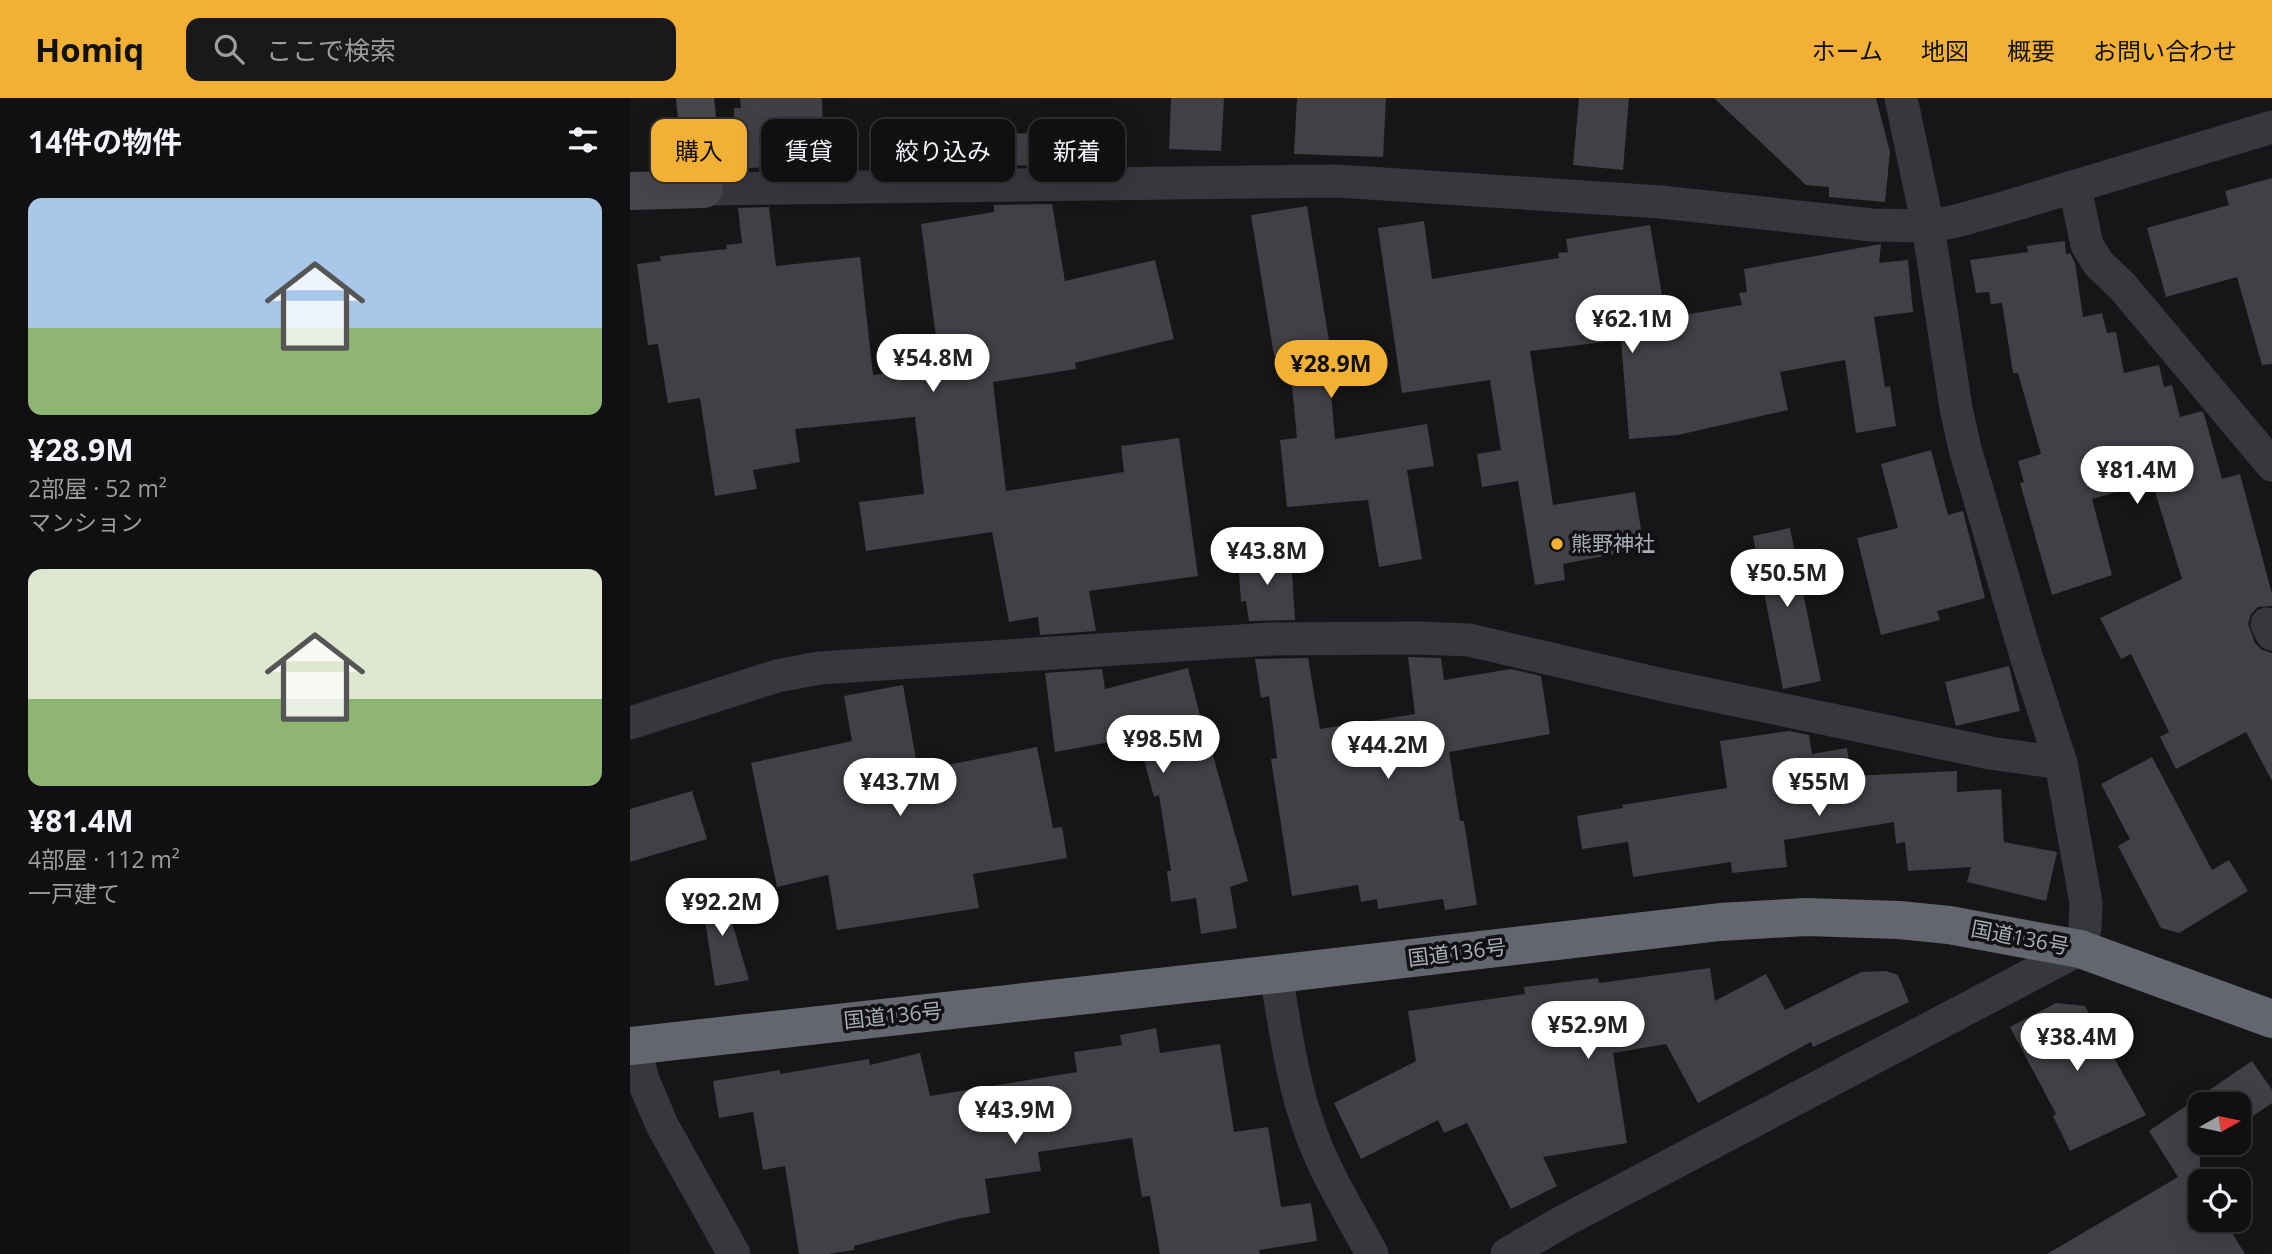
<!DOCTYPE html>
<html lang="ja">
<meta charset="utf-8">
<style>
body{margin:0;font-family:"Open Sans","Noto Sans JP",sans-serif;background:#19191b;color:#f1f3f6;height:100vh;display:flex;flex-direction:column;font-size:26px;white-space:nowrap}
*{box-sizing:border-box;margin:0}
p{font-size:23px;color:#9c9d9f}
.icon{flex:none;width:38px;height:38px;fill:none;stroke:currentColor;stroke-width:2;stroke-linecap:round;stroke-linejoin:round}
.map{position:relative;flex:1;overflow:hidden}
.panel{display:flex;flex-direction:column;background:#101012;width:630px}
.panel>*{flex:none}
.banner{position:absolute;left:21px;top:21px;width:665px;height:63px;display:flex;gap:14px}
.needle{width:46px;rotate:81deg}
.tools{position:absolute;left:1558px;top:994px;display:grid;gap:14px}
.tools a{display:grid;place-items:center;width:63px;height:63px;border-radius:14px;background:#101012;box-shadow:0 7px 28px #0002,0 0 0 2px #303032;font-size:35px}
.price{position:absolute;translate:-50% -60px;padding:0 16px;border-radius:24px;background:#fff;color:#222;font-size:23px;line-height:46px;filter:drop-shadow(0 2px 4px #0008)}
.price::after{content:'';position:absolute;left:50%;top:42px;width:21px;height:16px;margin-left:-10px;background:inherit;clip-path:polygon(0 0,100% 0,50% 100%)}
.price.current{background:#f2b134;color:#111}
ul{padding:0;list-style:none}
li{display:grid;align-content:center;gap:14px;height:371px;padding:0 28px}
li span{display:grid;place-items:center;height:217px;border-radius:14px;color:#555}
li>.icon{margin-inline-start:auto}
span .icon{width:126px;height:126px;fill:#fffc;stroke-width:1}
li b{font-size:30px}
h2{display:flex;justify-content:space-between;align-items:center;height:84px;padding:0 28px;font-size:30px}
.pill{padding:0 24px;border-radius:14px;background:#101012;box-shadow:0 7px 28px #0002,0 0 0 2px #303032;font-size:24px;line-height:63px}
.pill.current{background:#f2b134;color:#111}
header{display:flex;align-items:center;gap:42px;box-sizing:border-box;height:98px;padding:0 35px;background:#f2b134;color:#111}
header strong{font-size:33px}
nav{display:flex;gap:38px;margin-inline-start:auto;font-size:24px}
.search{width:490px;height:63px;background:#19191b;display:flex;align-items:center;gap:18px;box-sizing:border-box;padding:0 24px;border-radius:14px;color:#9c9d9f;font-size:26px}
main{display:flex;flex:1;min-height:0}
.map>svg:first-child{display:block}
.building{fill:#404145}
.lines{fill:none;stroke-linecap:round;stroke-linejoin:round}
.street{stroke:#37383d;stroke-width:33}
.secondary{stroke:#45474d;stroke-width:38}
.highway{stroke:#63666e;stroke-width:38}
.poi-dot{fill:#f2b134;stroke:#111113;stroke-width:2.5}
.labels{text-anchor:middle;stroke-width:7;stroke-linejoin:round;paint-order:stroke}
.poi-label{font-size:21px;fill:#a8adb8;stroke:#111113;text-anchor:start}
.street-label{font-size:21px;fill:#a8adb8;stroke:#111113}
</style>
<header>
<strong>Homiq</strong>
<div class="search"><svg class="icon" aria-label="search" viewBox="0 0 24 24"><circle cx="10" cy="10" r="6"/><path d="M15 15l6 6"/></svg>ここで検索</div>
<nav><a>ホーム</a><a>地図</a><a>概要</a><a>お問い合わせ</a></nav>
</header>
<main>
<section class="panel">
<h2>14件の物件<svg class="icon" aria-label="filters" viewBox="0 0 24 24"><path d="M4 7h16M4 17h16"/><circle cx="9" cy="7" r="2"/><circle cx="15" cy="17" r="2"/></svg></h2>
<ul>
<li><span style="background:linear-gradient(#a9c7e8 60%,#8fb573 0)"><svg class="icon" aria-label="home" viewBox="0 0 24 24"><path d="M3 11l9-7 9 7M6 9v11h12V9"/></svg></span><div><b>¥28.9M</b><p>2部屋 · 52 m²</p><p>マンション</p></div></li>
<li><span style="background:linear-gradient(#dfe7d0 60%,#8fb573 0)"><svg class="icon" aria-label="home" viewBox="0 0 24 24"><path d="M3 11l9-7 9 7M6 9v11h12V9"/></svg></span><div><b>¥81.4M</b><p>4部屋 · 112 m²</p><p>一戸建て</p></div></li>
</ul>
</section>
<div class="map">
<svg width="1642" height="1156" viewBox="0 0 1642 1156">
<rect width="100%" height="100%" fill="#161618"/>
<!-- building -->
<g class="building">
<path d="M110 0H192L194 66 105 71 104 10H111Z"/>
<path d="M541 0H594L591 53 539 51Z"/>
<path d="M667 0H756L753 59 664 56Z"/>
<path d="M949 0H999L993 72 943 67Z"/>
<path d="M1084 0H1246L1260 54 1255 104 1199 99V89L1176 87Z"/>
<path d="M411 35 416 67 363 68 362 36Z"/>
<path d="M1642 80V266L1632 267 1607 179 1536 199 1517 130 1599 107 1595 93Z"/>
<path d="M422 106 435 183 525 162 544 241 445 265 446 271 363 284 376 393 494 374 491 348 549 340 568 478 459 493 466 533 410 537 408 519 379 524 362 434 236 453 229 404 294 396 285 319 165 331 170 364 123 372 127 391 85 398 70 300 38 305 28 246 18 247 7 166 31 163 30 158 97 151 96 147 112 145 108 110 139 109 146 168 230 159 243 277 310 269 291 126 364 114V107Z"/>
<path d="M677 108 700 249H697L705 341 797 326 804 368 777 372 792 461 749 469 738 402 657 409 650 342 667 340 659 256 644 258 621 117Z"/>
<path d="M794 123 802 181 929 160 928 155 938 154 936 141 1020 127 1036 220 1112 207 1109 195 1117 194 1114 171 1251 146 1249 165 1278 162 1283 214 1244 219 1255 289 1260 288 1266 328 1226 335 1215 262 1150 274 1158 312 1048 337 999 341 991 242 900 253 923 407 1005 394 1014 450 933 466 935 482 905 487 888 383 852 389 847 356 871 352 860 282 772 295 748 130Z"/>
<path d="M1435 143 1436 156 1440 155 1445 165 1453 219 1472 215 1477 235 1486 234 1494 275 1529 267 1534 289 1542 287 1550 319 1572 313 1574 316 1592 381 1610 376 1642 496V508L1628 509 1621 516 1618 526 1625 545 1632 552 1642 555V683L1616 634 1546 671 1530 639 1539 634 1501 556 1491 561 1470 520 1552 481 1522 384 1462 401 1482 477 1422 497 1390 385 1394 384 1388 363 1411 356 1388 275H1383L1372 205 1361 206 1359 194 1346 195 1340 162 1398 154 1397 148Z"/>
<path d="M1301 352 1318 417 1333 413 1355 500 1307 513 1310 522 1251 537 1227 440 1268 430 1251 366Z"/>
<path d="M1160 430 1191 583 1153 591 1123 438Z"/>
<path d="M661 457 665 522 619 523 616 503 611 504 608 459Z"/>
<path d="M778 559 811 560 814 582 881 571 911 578 920 636 819 654 830 723H834L847 807 815 812 813 801 748 811 747 801 731 804 728 787 662 798 641 661 647 660 639 598 631 600 625 561 678 560 690 631 785 616Z"/>
<path d="M1379 568 1390 613 1326 628 1315 584Z"/>
<path d="M558 570 574 633 576 632 618 783 600 789 607 830 571 836 566 800 541 804 537 773H541L529 697 524 699 508 639 425 654 415 575 472 571 475 591Z"/>
<path d="M273 587 288 673 407 649 423 730 432 729 437 760 343 776 349 810 207 832 198 777 147 789 121 665 222 643 214 598Z"/>
<path d="M1159 633 1179 637 1182 656 1217 650 1221 678 1327 673V694L1371 691 1374 744 1427 754 1416 803 1337 784 1341 769 1278 773 1275 744 1266 746 1264 724 1154 742 1157 769 1102 775 1101 764 1003 779 998 744 952 751 947 718 993 710 992 707 1097 690 1090 643Z"/>
<path d="M1522 659 1582 772 1599 762 1618 793 1549 835 1531 830 1488 748 1500 741 1471 686Z"/>
<path d="M62 693 77 741 0 764V711Z"/>
<path d="M90 784 119 882 85 888 70 789Z"/>
<path d="M1080 870 1085 903 1136 876 1155 912 1231 874 1256 873 1268 877 1279 904 1183 949 1181 944 1068 1005 1036 946 983 955 997 1045 913 1059 927 1088 881 1111 837 1025 814 1035 808 1022 731 1061 704 1005 786 963 778 913 895 896 894 889 968 880 969 885Z"/>
<path d="M1426 905 1455 908 1516 1017 1440 1053 1423 1018 1426 1016 1380 929Z"/>
<path d="M526 930 530 955 590 946 604 1034 638 1029 651 1109 681 1105 687 1143 629 1152 630 1156H530L520 1098 512 1099 502 1040 408 1054 411 1073 355 1081 360 1115 327 1121 224 1148V1152L198 1156H169L155 1068 133 1072 123 1014 89 1020 83 983 150 972V976L239 961 240 967 290 955 300 998 447 974 444 954 492 947 490 937Z"/>
<path d="M1622 963 1642 992V1005L1608 1028V1006H1570V1045H1584L1570 1055V1122H1594L1615 1156H1417L1548 1079 1519 1033Z"/>
</g>
<g class="lines">
<!-- street -->
<g class="street">
<path d="M1445 90 1457 147 1468 165 1493 189 1642 367"/>
<path d="M74 91 707 83 1031 104 1242 127 1298 128 1322 124 1363 113 1642 29"/>
<path d="M1637 526 1642 536"/>
<path d="M0 625 147 578 189 570 641 541 788 540 839 542 1033 587 1236 629 1360 655 1431 665"/>
<path d="M646 876C655 929 662 984 681 1035 696 1077 721 1116 742 1156"/>
<path d="M4 947 13 982 32 1027 104 1156"/>
<path d="M877 1156 932 1124 1450 851 1455 830 1456 805 1431 665 1397 561 1335 351 1326 310 1298 128 1271 0"/>
</g>
<!-- secondary -->
<path class="secondary" d="M0 93 74 91 65 0"/>
<!-- highway -->
<path class="highway" d="M0 948 646 876 1090 824 1176 819 1269 822 1319 827 1450 851 1642 921"/>
</g>
<!-- markers -->
<circle class="poi-dot" cx="927" cy="446" r="7"/>
<g class="labels">
<!-- poi labels -->
<g class="poi-label">
<text x="941" y="453">熊野神社</text>
</g>
<!-- street labels -->
<g class="street-label">
<text transform="translate(1390 840) rotate(11)" y="7">国道136号</text>
<text transform="translate(827 855) rotate(-7)" y="7">国道136号</text>
<text transform="translate(263 918) rotate(-6)" y="7">国道136号</text>
</g>
</g>
</svg>
<div class="tools">
<a><svg class="needle" viewBox="-14 -14 28 28"><path d="M0-13l5 13h-10z" fill="#e53935"/><path d="M0 13l5-13h-10z" fill="#9c9d9f"/></svg></a>
<a><svg class="icon" aria-label="locate" viewBox="0 0 24 24"><circle cx="12" cy="12" r="6"/><path d="M12 2v4M12 18v4M2 12h4M18 12h4"/></svg></a>
</div>
<b class="price" style="left:1002px;top:257px">¥62.1M</b>
<b class="price" style="left:303px;top:296px">¥54.8M</b>
<b class="price current" style="left:701px;top:302px">¥28.9M</b>
<b class="price" style="left:1507px;top:408px">¥81.4M</b>
<b class="price" style="left:637px;top:489px">¥43.8M</b>
<b class="price" style="left:1157px;top:511px">¥50.5M</b>
<b class="price" style="left:533px;top:677px">¥98.5M</b>
<b class="price" style="left:758px;top:683px">¥44.2M</b>
<b class="price" style="left:270px;top:720px">¥43.7M</b>
<b class="price" style="left:1189px;top:720px">¥55M</b>
<b class="price" style="left:92px;top:840px">¥92.2M</b>
<b class="price" style="left:958px;top:963px">¥52.9M</b>
<b class="price" style="left:1447px;top:975px">¥38.4M</b>
<b class="price" style="left:385px;top:1048px">¥43.9M</b>
<div class="banner">
<a class="pill current">購入</a>
<a class="pill">賃貸</a>
<a class="pill">絞り込み</a>
<a class="pill">新着</a>
</div>
</div>
</main>
